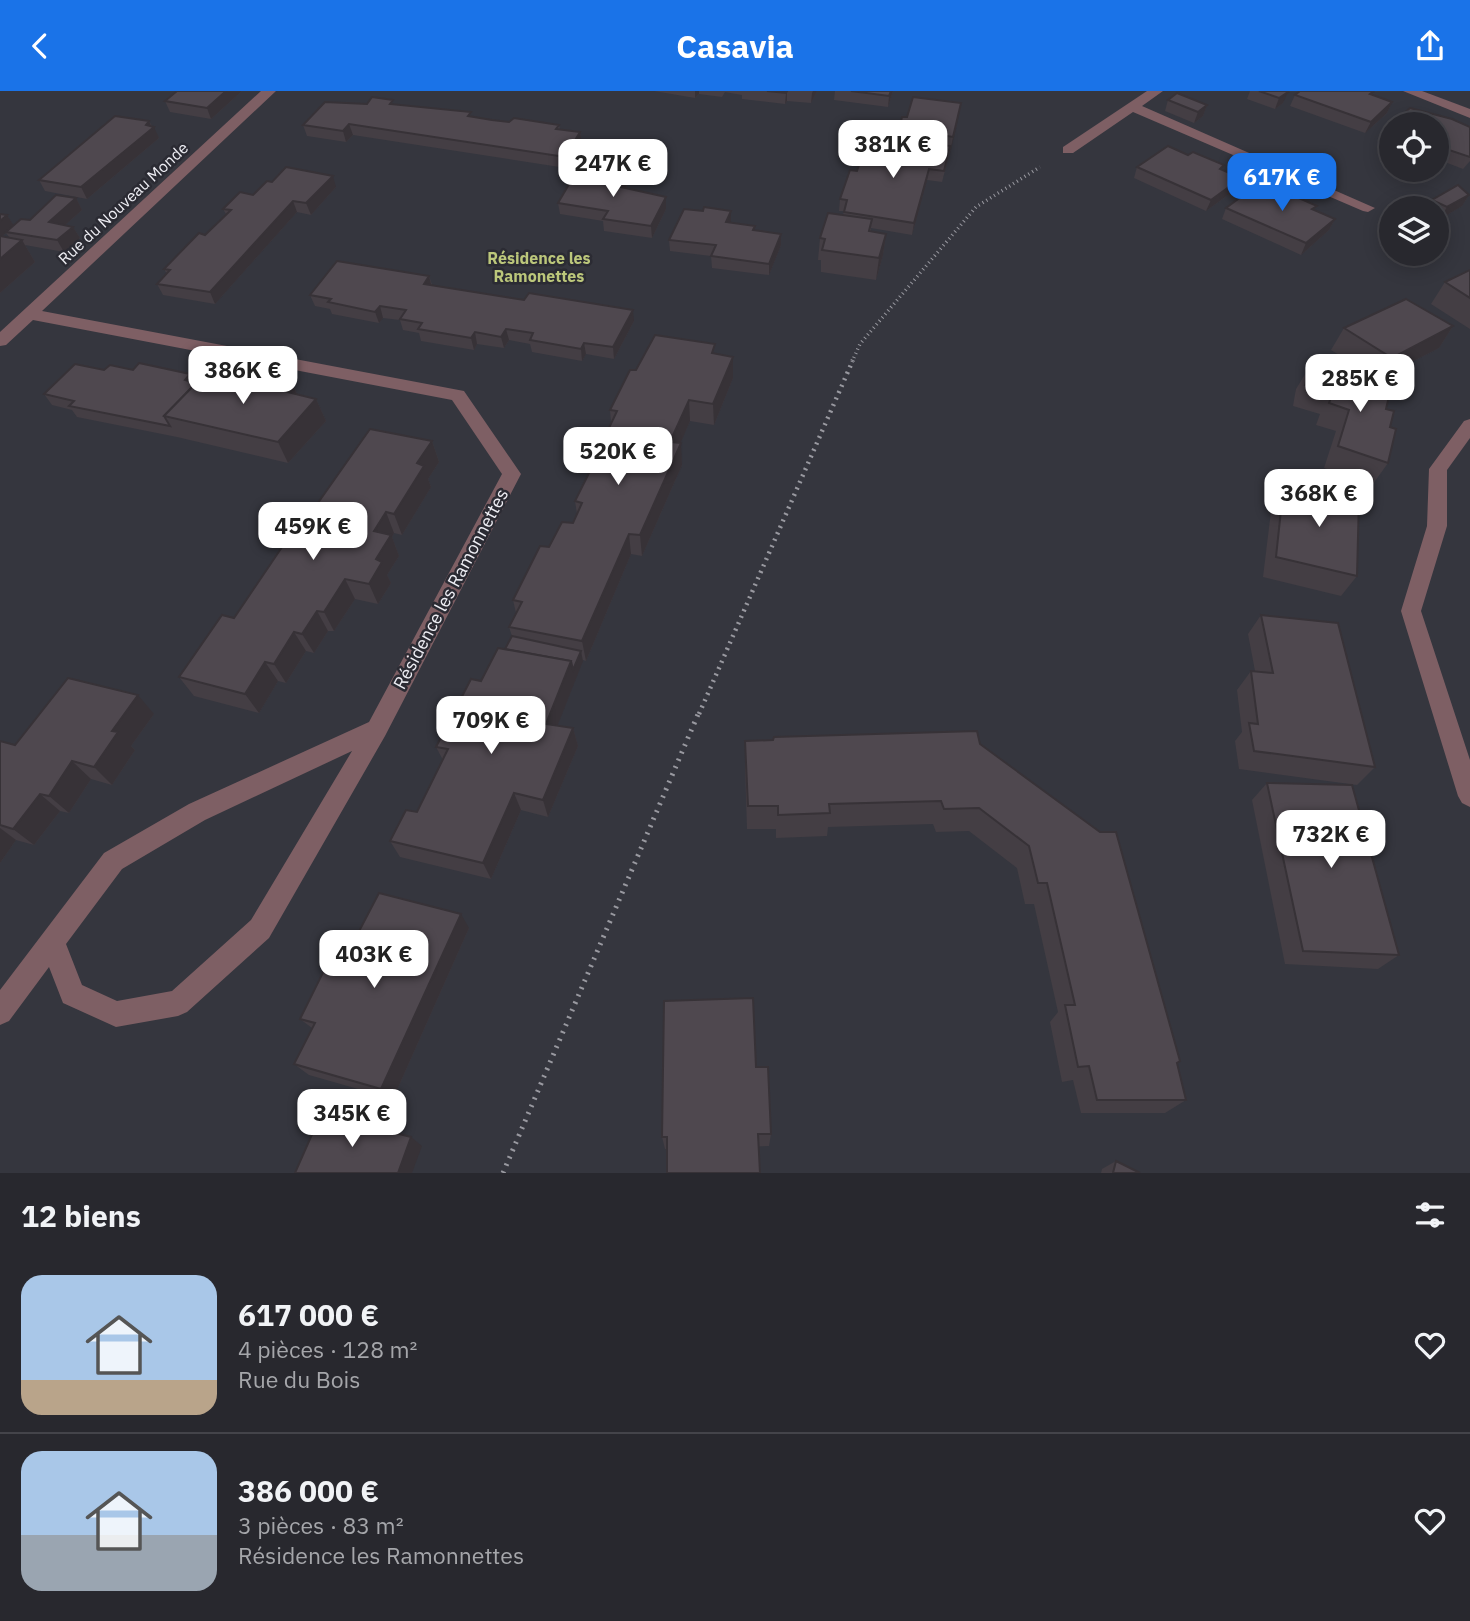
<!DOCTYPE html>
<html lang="fr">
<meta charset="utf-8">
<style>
body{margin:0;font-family:"IBM Plex Sans",sans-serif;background:#34343a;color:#f1f3f6;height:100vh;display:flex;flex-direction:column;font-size:26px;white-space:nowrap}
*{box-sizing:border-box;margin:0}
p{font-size:23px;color:#a5a6aa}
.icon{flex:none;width:38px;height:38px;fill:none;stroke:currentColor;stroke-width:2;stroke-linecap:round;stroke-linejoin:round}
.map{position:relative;height:1082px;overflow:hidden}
.side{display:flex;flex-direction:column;background:#28282e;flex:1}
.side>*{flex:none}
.controls{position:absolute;left:1379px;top:21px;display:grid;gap:14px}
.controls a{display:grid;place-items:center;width:70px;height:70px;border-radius:50%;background:#28282e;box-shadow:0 4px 18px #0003,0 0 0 2px #44444a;font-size:35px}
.price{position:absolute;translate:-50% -60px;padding:0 16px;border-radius:14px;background:#fff;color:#222;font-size:23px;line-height:46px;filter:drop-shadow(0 2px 4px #0008)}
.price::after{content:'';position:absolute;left:50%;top:42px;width:21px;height:16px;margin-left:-10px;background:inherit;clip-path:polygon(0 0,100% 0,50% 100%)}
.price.current{background:#1a73e8;color:#fff}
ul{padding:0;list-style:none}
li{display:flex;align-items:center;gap:21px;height:175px;padding:0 21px}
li+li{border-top:2px solid #44444a}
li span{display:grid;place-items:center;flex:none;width:196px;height:140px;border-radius:21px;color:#555}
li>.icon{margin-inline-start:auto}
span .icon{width:84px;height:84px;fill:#fffc;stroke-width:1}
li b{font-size:30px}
h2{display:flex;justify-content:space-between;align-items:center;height:84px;padding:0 21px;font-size:30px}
header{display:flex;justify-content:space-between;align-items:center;height:91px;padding:0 21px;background:#1a73e8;color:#fff;font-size:32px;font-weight:800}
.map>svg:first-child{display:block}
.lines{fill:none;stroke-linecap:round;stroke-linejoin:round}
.path-far2{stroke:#9999a0;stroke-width:3.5;stroke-dasharray:1 3.5;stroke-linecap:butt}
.path-far1{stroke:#9999a0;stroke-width:4.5;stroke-dasharray:2 5;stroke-linecap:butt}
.path{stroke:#9999a0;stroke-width:5;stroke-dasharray:2 6;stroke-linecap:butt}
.minor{fill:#7e5f64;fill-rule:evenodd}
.wall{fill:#443e44;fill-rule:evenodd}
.shaded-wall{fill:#373237}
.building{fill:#4f484f;stroke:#373237;stroke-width:2}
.labels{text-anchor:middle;stroke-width:5;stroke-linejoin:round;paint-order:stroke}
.far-street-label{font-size:16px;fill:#eeeef4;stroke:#2b2b33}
.far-neighbourhood-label{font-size:16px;font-weight:bold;fill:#bcc77b;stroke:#2b2b33}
.street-label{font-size:18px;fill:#eeeef4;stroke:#2b2b33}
</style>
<header><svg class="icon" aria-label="back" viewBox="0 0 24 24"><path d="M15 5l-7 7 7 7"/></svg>Casavia<svg class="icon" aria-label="share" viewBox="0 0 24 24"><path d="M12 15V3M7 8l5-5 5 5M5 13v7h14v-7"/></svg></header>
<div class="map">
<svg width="1470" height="1082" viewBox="0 0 1470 1082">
<rect width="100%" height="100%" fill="#35363e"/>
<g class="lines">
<!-- path-far2 -->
<path class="path-far2" d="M852 271 860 253 976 116 1040 76"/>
<!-- path-far1 -->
<path class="path-far1" d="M699 623 853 269"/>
<!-- path -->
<path class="path" d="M503 1082 699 621"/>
<!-- minor -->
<g class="minor">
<path d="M261 0H276L42 220 464 300 521 383 385 645 269 847 187 921 178 925 116 936 63 912 49 876 9 930 0 934V899L104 762 189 713 369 631 502 383 452 309 33 229 6 254 0 255V241ZM352 660 251 829 172 900 117 910 82 894 66 853 122 778 205 729Z"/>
<path d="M1147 0H1163L1142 15 1375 117 1368 121 1363 120 1133 21 1073 62H1063V56Z"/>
<path d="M1403 0H1422L1470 18V27Z"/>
<path d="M1470 328V347L1447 379V435L1421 520 1470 669V716L1462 712 1458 705 1401 520 1427 435 1429 378 1464 330Z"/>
</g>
</g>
<!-- wall -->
<g class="wall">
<path d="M177 0H242L211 28 170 21 165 10Z"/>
<path d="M654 0H817L811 12 787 10 785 13 742 8V4L725 1 722 6 699 3 695 7Z"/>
<path d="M835 0H893L888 16 834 9Z"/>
<path d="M1250 0H1286L1283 12 1275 18 1247 8Z"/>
<path d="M1295 4H1372L1392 11 1387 22 1365 42 1290 15Z"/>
<path d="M1168 9 1207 14 1203 25 1194 32 1165 20Z"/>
<path d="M367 13 394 14 509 31 559 34 560 39 580 41 582 53 566 77 353 44 346 51 307 45 303 34Z"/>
<path d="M907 26 957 33 942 91 927 89 912 144 871 137V140L886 143 883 164 876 189 821 181V169H818L820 147 843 124 844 120H839L840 108 857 80 880 71V69H877L878 58 898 48 899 38Z"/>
<path d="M149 30 159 47 87 108 45 100 39 89Z"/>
<path d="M1437 33 1470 36V70L1463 78 1437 68Z"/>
<path d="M1391 34V51L1383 48 1388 37Z"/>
<path d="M1137 76 1222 79 1236 98 1206 120 1134 87Z"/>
<path d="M594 87 626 88 627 98 666 106V118L652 147 604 140 603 130 560 123 558 112Z"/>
<path d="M336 96 311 124 297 121 215 213 163 204 157 193 167 183 164 178 205 144 226 123 223 118 253 104Z"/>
<path d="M1469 104 1462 115 1440 128 1437 126V117H1428L1432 109Z"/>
<path d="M76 107 82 119 65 134 73 136 80 147 64 161 25 154 35 171 0 202V123L7 124 13 134 30 129ZM6 142 10 147 2 145Z"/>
<path d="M1226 117 1314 119 1335 128 1329 139 1301 164 1222 128Z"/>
<path d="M703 120H731V131L754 139 781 154 769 184 712 177 711 165 670 160 669 149Z"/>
<path d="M1470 179V238L1431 213 1445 191Z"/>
<path d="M429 185 432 194 634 230 614 268 586 263 582 270 532 261 530 253 509 249 504 257 477 253 474 259 421 250 419 242 403 239 400 229 383 227 379 232 332 223 330 218 315 215 310 204Z"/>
<path d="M1453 235 1439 257 1378 288 1331 259 1344 237Z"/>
<path d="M715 262 733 287 714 334 690 330 680 352 682 374 642 465 631 463 586 570 583 569 557 635 573 637 578 655 548 726 521 719 491 788 400 766 390 750 417 721 443 669 436 656 481 590 505 558 512 545 509 536 516 522 513 509 549 456 573 432 577 423 575 410 606 363 610 355 608 339 611 332 610 319 636 279Z"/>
<path d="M1309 277 1386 318 1390 336 1388 372 1373 393 1324 377 1336 340 1316 334 1320 323 1293 315 1296 298Z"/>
<path d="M104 279H133L190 283 195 291H234L293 294 297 303 316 308 326 330 288 372 177 346 77 326 72 319 52 314 44 303Z"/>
<path d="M432 350 439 371 428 388 431 396 402 444 394 442 392 446 399 465 387 484 391 492 378 513 355 508 334 540H328L314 562 306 560 286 592 278 590 259 622 194 605 179 586 234 527Z"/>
<path d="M1284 391 1357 485 1341 505 1263 486 1272 412Z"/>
<path d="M1261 524 1375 676 1357 694 1239 678 1235 650 1242 641 1237 599 1251 580H1255L1248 543Z"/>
<path d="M154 623 131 655 135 659 112 694 91 688 69 722 60 720 34 754 16 749 0 772V650L15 654Z"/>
<path d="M745 650 980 653 1177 973 1186 1009 1165 1022H1081L1073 989 1062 991 1050 931 1058 921 1034 813H1025L1017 777 969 740 936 741 933 733 828 736 827 745 776 747V738H747L745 675Z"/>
<path d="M1267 692 1399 864 1378 878 1285 873 1252 709Z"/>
<path d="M469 837 393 1008 309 984 294 973 312 937 300 928 355 848Z"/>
<path d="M756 976 771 1043 769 1055 665 1058 662 1046Z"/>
<path d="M1116 1070 1140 1082H1101L1102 1078Z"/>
</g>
<!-- shaded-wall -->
<g class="shaded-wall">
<path d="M226 0H242L211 28 207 17Z"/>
<path d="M695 0H699V3L695 7Z"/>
<path d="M787 0V10L785 13 786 2Z"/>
<path d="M813 0H817L811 12 812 2Z"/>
<path d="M891 0H893L888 16 889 5Z"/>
<path d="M1288 1 1283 12 1275 18 1279 7Z"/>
<path d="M1392 11 1387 22 1365 42 1371 31Z"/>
<path d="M961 12 957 33 949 67 953 46Z"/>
<path d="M1207 14 1203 25 1194 32 1198 21Z"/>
<path d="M149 30 152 37 154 36 159 47 87 108 81 96Z"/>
<path d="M349 33 353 44 346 51 343 40Z"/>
<path d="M580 41 582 53 566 77 565 66Z"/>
<path d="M929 78 927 89 912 144 914 132Z"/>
<path d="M333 85 336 96 311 124 306 112Z"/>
<path d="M1241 87 1236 98 1206 120 1211 109Z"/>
<path d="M626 88 627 99 621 96Z"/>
<path d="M1469 104 1462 115 1440 128 1447 116Z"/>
<path d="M666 106V118L652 147 651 135Z"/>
<path d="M76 107 82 119 55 143 49 131Z"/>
<path d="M293 110 297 121 215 213 210 201Z"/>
<path d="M731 120V132L726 131Z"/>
<path d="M7 124 14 135 0 147V130Z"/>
<path d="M1335 128 1329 139 1301 164 1306 152Z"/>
<path d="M73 136 80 147 64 161 57 149Z"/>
<path d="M781 143V154L769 184V173Z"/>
<path d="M886 143 883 164 876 189 879 167Z"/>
<path d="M22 149 35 171 0 202V168Z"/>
<path d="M429 185 432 197 424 193Z"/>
<path d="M380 215 383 227 379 232 375 221Z"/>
<path d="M633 219 634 230 614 268 613 256Z"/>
<path d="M1453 235 1439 257 1378 288 1392 267Z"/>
<path d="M506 238 509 249 504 257 501 246Z"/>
<path d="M475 241 477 253 474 259 471 247Z"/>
<path d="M584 252 586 263 582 270 581 258Z"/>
<path d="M733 266V287L714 334 713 313Z"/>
<path d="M190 283 196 294 185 289Z"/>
<path d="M293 294 302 315 287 301Z"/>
<path d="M316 308 326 330 288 372 278 351Z"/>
<path d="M689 309 690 330 672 372 670 351Z"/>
<path d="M432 350 439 371 428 388 431 396 402 444 394 423 417 372Z"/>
<path d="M681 352 682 374 642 465 640 444Z"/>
<path d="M386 421 394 442 392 446 399 465 387 484 391 492 378 513 369 493 376 468 374 440Z"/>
<path d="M629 443 631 463 586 570 582 550Z"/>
<path d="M345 488 355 508 334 540 324 521Z"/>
<path d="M317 520 328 540 314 562 302 543Z"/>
<path d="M294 541 306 560 286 592 274 573Z"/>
<path d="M581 560 583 570 551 651 546 633 571 570Z"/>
<path d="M265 571 278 590 259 622 245 603Z"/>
<path d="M138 604 154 623 131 655 135 659 112 694 94 676 112 640Z"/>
<path d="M573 637 578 655 548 726 543 709Z"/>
<path d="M72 670 91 688 69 722 49 705Z"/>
<path d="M514 702 521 719 491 788 483 772Z"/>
<path d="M40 703 60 720 34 754 13 738Z"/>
<path d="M0 737 16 749 0 772Z"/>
<path d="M461 823 469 837 393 1008 381 998Z"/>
<path d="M411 1046 422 1055 412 1082H398Z"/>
</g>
<!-- building -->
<g class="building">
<path d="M177 0H226L207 17 165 10Z"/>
<path d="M767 0H787L786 2Z"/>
<path d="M851 0H891L889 5Z"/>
<path d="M1259 0H1286L1288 1 1279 7Z"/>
<path d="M1300 0H1370L1373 1 1370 3 1392 11 1371 31 1295 4Z"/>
<path d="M1177 2 1207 14 1198 21 1168 9Z"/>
<path d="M372 6 393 9 390 13 471 21 468 25 492 29 509 31 514 27 559 34 556 38 580 41 565 66 349 33 343 40 303 34 325 11 367 13Z"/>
<path d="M913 6 961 12 953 46 899 38 902 26H907Z"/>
<path d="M1410 17 1452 28 1470 36V66L1437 55V33H1392Z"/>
<path d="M115 25 149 30 146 34 154 36 81 96 39 89Z"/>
<path d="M882 46 950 55 944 80 929 78 914 132 844 121 847 109 840 108 850 79 857 80 861 68 880 71 884 59 878 58Z"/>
<path d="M1168 55 1188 64 1193 61 1224 74 1220 78 1241 87 1211 109 1137 76Z"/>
<path d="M286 76 333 85 306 112 293 110 210 201 157 193 170 179 164 178 199 142 205 144 231 119 223 118 240 101 253 104 267 90 272 91Z"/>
<path d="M575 83 594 87 596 83 626 88 621 96 666 106 651 135 603 128 608 120 558 112Z"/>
<path d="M1257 94 1278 103 1283 100 1317 115 1312 118 1335 128 1306 152 1226 117Z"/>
<path d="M1458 94 1469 104 1447 116 1432 109Z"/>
<path d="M56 104 76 107 49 131 73 136 57 149 6 141 21 128 30 129Z"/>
<path d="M704 116 731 120 726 131 755 135 753 139 781 143 769 173 711 165 716 154 669 149 684 118 703 120Z"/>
<path d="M828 122 872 128 869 140 886 143 879 167 822 159 825 148 820 147Z"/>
<path d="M0 123 7 124 0 130Z"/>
<path d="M0 145 22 149 0 168Z"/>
<path d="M337 170 429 185 424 193 524 209 529 202 633 219 613 256 584 252 581 258 530 249 533 242 506 238 501 246 475 241 471 247 418 238 422 232 400 228 406 219 380 215 375 221 328 211 331 208 310 204Z"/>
<path d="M1470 179V207L1445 191Z"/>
<path d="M1406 208 1453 235 1392 267 1344 237Z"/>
<path d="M655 244 715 253 712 262 733 266 713 313 689 309 670 351 681 352 640 444 629 443 582 550 509 536 522 511 513 509 540 455 549 456 562 431 573 432 582 412 575 410 599 362 606 363 617 341 608 339 617 320 610 319 630 279H636Z"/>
<path d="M139 272 190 283 185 289 196 292 164 325 170 335 69 315 74 310 44 303 75 273 104 279 110 274 133 279Z"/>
<path d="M1309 277 1390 301 1386 318 1394 320 1390 336 1396 338 1388 372 1338 355 1349 319 1329 312 1333 302 1305 294Z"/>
<path d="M242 283 293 294 287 301 316 308 278 351 164 325 203 285 234 291Z"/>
<path d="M370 338 432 350 417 372 424 375 394 423 386 421 374 440 391 444 376 468 382 471 369 493 345 488 324 521 317 520 302 543 294 541 274 573 265 571 245 603 179 586 222 524 234 527 303 425 308 426Z"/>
<path d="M1284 391 1359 407 1357 485 1276 466Z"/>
<path d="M1261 524 1338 532 1375 676 1254 660 1249 632 1258 633 1251 580 1273 582Z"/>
<path d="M512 545 581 560 573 579 571 570 505 558Z"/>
<path d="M498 557 571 570 546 633 573 637 543 709 514 702 483 772 390 750 406 719 417 721 448 658 436 656 471 588 481 590Z"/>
<path d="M68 587 138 604 112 640 118 641 94 676 72 670 49 705 40 703 13 738 0 734V650L15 654Z"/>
<path d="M977 640 980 653 1100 741H1116L1180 970 1177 972 1186 1009H1097L1089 975 1078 976 1065 914H1075L1047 792H1038L1029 755 979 717 944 718 941 710 829 713 830 722 778 724V715H748L745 650 773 649 774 646Z"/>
<path d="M1267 692 1352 694 1399 864 1303 860Z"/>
<path d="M379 802 461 823 381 998 294 973 315 932 300 928 342 843 355 848Z"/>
<path d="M753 907 756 976H768L771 1043H758L760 1082H667V1046H662L664 910Z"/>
<path d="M321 1023 411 1046 398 1082H295Z"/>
<path d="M1116 1070 1140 1082H1113Z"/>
</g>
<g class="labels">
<!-- far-street labels -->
<g class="far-street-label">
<text transform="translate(123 112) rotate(-43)" y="6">Rue du Nouveau Monde</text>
</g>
<!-- far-neighbourhood labels -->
<g class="far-neighbourhood-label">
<text x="539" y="173">Résidence les<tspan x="539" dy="18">Ramonettes</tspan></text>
</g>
<!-- street labels -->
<g class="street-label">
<text transform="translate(451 498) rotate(-62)" y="6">Résidence les Ramonnettes</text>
</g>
</g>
</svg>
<div class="controls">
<a><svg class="icon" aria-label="locate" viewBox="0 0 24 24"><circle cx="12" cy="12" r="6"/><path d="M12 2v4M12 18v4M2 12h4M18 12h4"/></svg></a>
<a><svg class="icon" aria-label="layers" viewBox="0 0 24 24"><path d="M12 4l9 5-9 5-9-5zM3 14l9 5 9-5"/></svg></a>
</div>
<b class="price" style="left:893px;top:89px">381K €</b>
<b class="price" style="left:613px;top:108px">247K €</b>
<b class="price current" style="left:1282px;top:122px">617K €</b>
<b class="price" style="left:243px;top:315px">386K €</b>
<b class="price" style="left:1360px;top:323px">285K €</b>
<b class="price" style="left:618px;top:396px">520K €</b>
<b class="price" style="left:1319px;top:438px">368K €</b>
<b class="price" style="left:313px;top:471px">459K €</b>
<b class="price" style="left:491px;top:665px">709K €</b>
<b class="price" style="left:1331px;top:779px">732K €</b>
<b class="price" style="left:374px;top:899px">403K €</b>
<b class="price" style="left:352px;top:1058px">345K €</b>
</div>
<section class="side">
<h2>12 biens<svg class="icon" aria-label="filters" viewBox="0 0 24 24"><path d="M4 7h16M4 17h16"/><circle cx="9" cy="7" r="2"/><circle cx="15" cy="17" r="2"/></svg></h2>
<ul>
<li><span style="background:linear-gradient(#a9c7e8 75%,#b9a48a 0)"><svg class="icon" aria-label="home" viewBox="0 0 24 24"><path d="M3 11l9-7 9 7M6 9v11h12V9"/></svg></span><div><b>617 000 €</b><p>4 pièces · 128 m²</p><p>Rue du Bois</p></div><svg class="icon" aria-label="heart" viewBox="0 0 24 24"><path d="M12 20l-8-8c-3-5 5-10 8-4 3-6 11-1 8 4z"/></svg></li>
<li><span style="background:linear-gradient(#a9c7e8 60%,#9aa5b1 0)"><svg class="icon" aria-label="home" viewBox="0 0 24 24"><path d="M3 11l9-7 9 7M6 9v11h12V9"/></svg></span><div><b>386 000 €</b><p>3 pièces · 83 m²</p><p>Résidence les Ramonnettes</p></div><svg class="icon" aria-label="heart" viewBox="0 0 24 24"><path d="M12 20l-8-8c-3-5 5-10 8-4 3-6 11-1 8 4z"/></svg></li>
</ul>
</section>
